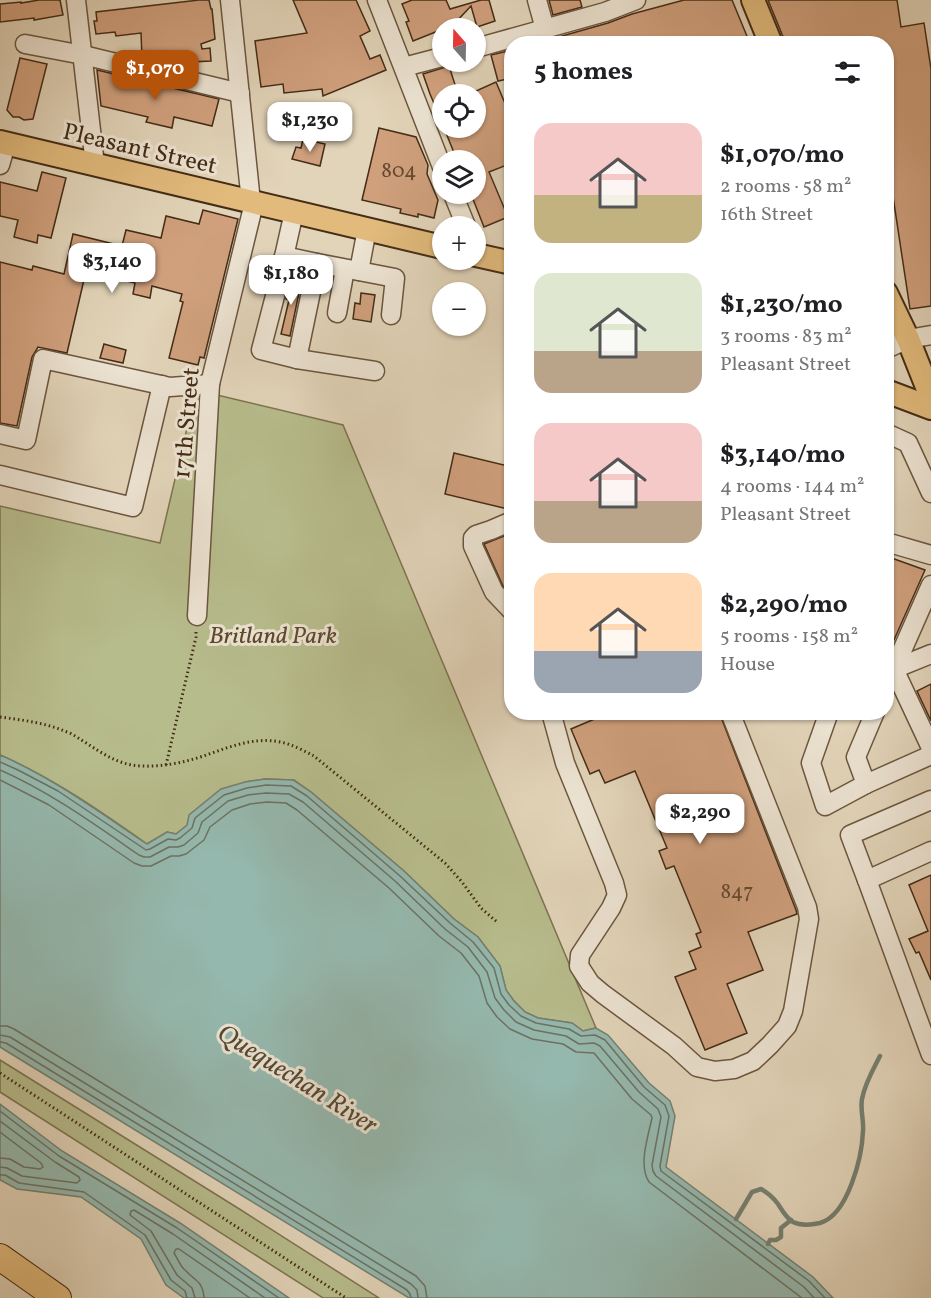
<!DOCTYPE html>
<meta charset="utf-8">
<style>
body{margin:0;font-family:Vollkorn,serif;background:#f2f2f2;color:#202124;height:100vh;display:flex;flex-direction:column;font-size:22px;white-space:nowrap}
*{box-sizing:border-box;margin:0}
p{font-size:20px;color:#757577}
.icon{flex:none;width:33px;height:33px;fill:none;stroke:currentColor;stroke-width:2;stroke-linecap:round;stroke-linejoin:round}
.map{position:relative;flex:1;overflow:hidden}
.side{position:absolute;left:504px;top:36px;width:390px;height:684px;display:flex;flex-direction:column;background:#fff;border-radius:24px;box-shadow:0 2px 4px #0004}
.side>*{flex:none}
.needle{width:39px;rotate:340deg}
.tools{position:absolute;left:432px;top:18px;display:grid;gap:12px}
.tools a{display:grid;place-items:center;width:54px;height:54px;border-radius:50%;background:#fff;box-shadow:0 2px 4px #0004;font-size:30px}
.price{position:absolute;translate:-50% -51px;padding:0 14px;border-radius:12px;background:#fff;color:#222;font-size:20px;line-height:39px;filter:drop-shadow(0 2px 3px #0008)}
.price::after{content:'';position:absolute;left:50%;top:36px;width:18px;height:14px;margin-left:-9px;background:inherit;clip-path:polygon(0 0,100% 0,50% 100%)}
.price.current{background:#b45309;color:#fff}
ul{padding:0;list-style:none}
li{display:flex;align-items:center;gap:18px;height:150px;padding:0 30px}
li span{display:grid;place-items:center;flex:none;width:168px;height:120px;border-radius:18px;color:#555}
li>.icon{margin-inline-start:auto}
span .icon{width:72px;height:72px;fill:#fffc;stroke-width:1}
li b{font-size:26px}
h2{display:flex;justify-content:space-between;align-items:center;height:72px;padding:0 30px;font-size:26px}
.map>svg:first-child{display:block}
.green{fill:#b7bc8c;stroke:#7e7451;stroke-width:1.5}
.water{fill:#95b8ae;stroke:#758071;stroke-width:1.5}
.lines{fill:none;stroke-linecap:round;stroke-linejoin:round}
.shore{stroke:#6c7262;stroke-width:1.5}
.stream{stroke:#758071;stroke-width:4.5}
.building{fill:#d0a07d;stroke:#442c16;stroke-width:1.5}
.minor-casing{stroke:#6c563f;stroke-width:21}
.major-casing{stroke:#442c16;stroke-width:26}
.highway-casing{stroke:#442c16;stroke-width:28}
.path{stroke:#442c16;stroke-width:3;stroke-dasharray:1.5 3;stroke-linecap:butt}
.minor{stroke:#ece3d2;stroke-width:18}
.major{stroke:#e1ba7c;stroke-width:22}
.highway{stroke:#e1ba7c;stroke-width:26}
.labels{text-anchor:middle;stroke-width:6;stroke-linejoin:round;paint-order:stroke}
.number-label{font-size:21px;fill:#674930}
.street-label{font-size:24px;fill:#442c16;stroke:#ece3d2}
.park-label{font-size:24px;font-style:italic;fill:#5b492e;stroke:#ece3d2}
.water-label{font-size:26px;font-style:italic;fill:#544834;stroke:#ece3d2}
</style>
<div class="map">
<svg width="931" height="1298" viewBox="0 0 931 1298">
<rect width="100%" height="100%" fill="#e2d4b9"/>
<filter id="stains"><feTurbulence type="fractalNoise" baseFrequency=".00333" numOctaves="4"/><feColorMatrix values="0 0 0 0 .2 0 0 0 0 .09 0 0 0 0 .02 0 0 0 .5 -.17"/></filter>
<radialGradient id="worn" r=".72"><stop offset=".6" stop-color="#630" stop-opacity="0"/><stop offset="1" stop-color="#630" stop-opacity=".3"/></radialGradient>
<!-- green -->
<g class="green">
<path d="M196 390 343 425 596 1028 583 1031 572 1023 538 1018 525 1012 514 1001 506 990 500 966 478 937 454 919 404 871 311 792 294 780 265 779 245 782 176 834 167 832 147 844C100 811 53 778 0 755V506L160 543Z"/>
<path d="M0 1060 241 1210 379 1298H323L0 1092Z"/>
</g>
<!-- water -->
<g class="water">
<path d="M0 755C53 778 99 812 147 844L167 832 176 834 187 825 189 815 221 789 245 782 265 779 293 780 311 792 404 871 454 919 478 937 500 966 506 990 514 1001 525 1012 538 1018 572 1023 583 1031 596 1028 608 1035 649 1083 670 1101 675 1116 666 1167 813 1277 833 1298H409L0 1047Z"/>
<path d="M0 1104 62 1151 180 1223 289 1298H184L166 1285 141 1239 81 1197 17 1189 0 1180Z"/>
</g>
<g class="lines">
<!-- shore -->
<g class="shore">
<path d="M0 762 18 770 58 791 146 850 150 849 168 839 176 840 180 838 192 828 195 818 224 795 247 788 266 785 291 786 307 796 400 876 450 923 473 942 494 968 501 994 509 1005 521 1016 536 1023 569 1029 581 1036 595 1035 605 1040 644 1087 665 1105 669 1116 660 1166 661 1171 809 1281 825 1298"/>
<path d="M0 770C50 792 94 824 139 855L144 857H150L169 847H178L184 845 198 833 202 822 228 801 248 795 266 793 289 794 303 802 395 881 445 929 468 947 487 972 495 998 504 1010 516 1022 534 1030 566 1036 579 1044 594 1043 600 1046 639 1092 658 1109 661 1117 652 1165 653 1171 656 1176 804 1287 814 1298"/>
<path d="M0 780 49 805 134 863 142 866H151L171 856H179L186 854 204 840 210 827 232 810 250 804 267 802 286 803 297 810 389 888 439 936 461 953 479 976 487 1003 497 1017 510 1029 532 1039 563 1044 576 1052 594 1053 632 1099 651 1115 652 1118C648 1137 638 1165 649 1182L802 1298"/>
<path d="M0 1026H7L14 1029 416 1276 425 1286 427 1298"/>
<path d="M0 1035 10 1037 411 1284 417 1290 418 1298"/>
<path d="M0 1042 6 1043 407 1290 410 1294 411 1298"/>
<path d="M0 1111 59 1156 177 1228 279 1298"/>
<path d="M0 1121 55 1162 79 1177 80 1180 77 1183 22 1176 7 1168 0 1167"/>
<path d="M0 1132 41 1163 43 1167 40 1169 24 1167 10 1159 0 1158"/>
<path d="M0 1175H5L19 1183 84 1192 145 1235 171 1280 185 1291 187 1298"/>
<path d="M195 1298 192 1288 177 1275 151 1231 130 1215 131 1211 134 1210 173 1234 265 1298"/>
<path d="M204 1298C203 1281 195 1281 185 1270 180 1266 178 1259 174 1253L176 1249H179L250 1298"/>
</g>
<!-- stream -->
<g class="stream">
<path d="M736 1219 752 1192 761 1189C768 1193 773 1197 778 1204 782 1210 786 1218 793 1222 801 1226 811 1225 820 1223 848 1215 862 1157 863 1131 864 1120 860 1110 862 1099 865 1083 873 1070 880 1056"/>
<path d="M768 1244 770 1240H776L781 1237V1228L791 1220"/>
</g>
</g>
<!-- building -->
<g class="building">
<path d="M39 0H60L63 15 34 20V18L0 22V4L21 2V3Z"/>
<path d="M199 0H209L211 9H212L215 39 201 44 202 49 210 48 211 61 191 62V64L188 65 187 69 142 58 141 33 116 36 115 32 96 34 94 21H97L96 12Z"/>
<path d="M293 0H356L370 31 360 36 370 59 380 55 386 70 323 96 322 89 284 93 283 84 261 87 255 41 307 33Z"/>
<path d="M412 0H446L450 9 481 0H489L495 21 477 27 471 6 453 25 413 41 406 22 409 21 402 4Z"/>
<path d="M549 0H580L582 7 553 15Z"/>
<path d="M684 0H732L749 41 739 44H534L608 23 632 14Z"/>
<path d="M768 0H897L901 27 924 23 931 69V306L910 309 892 190H886V44H786Z"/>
<path d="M512 50V78L498 81 491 55Z"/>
<path d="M20 58 47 64 33 119 24 120 19 117H13L7 110Z"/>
<path d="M449 66 458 94H442V122L430 94 423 74Z"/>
<path d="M97 70 219 99 212 126 174 117 172 128 146 122 148 117 101 106Z"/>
<path d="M496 82 512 120V163L489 172 508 217 484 227 471 194H476V160H457L444 128H476V91Z"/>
<path d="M379 128 416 137 428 165 427 174 438 200 434 218 418 214V217L400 213 401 209 362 200Z"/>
<path d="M303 139 325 144 320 166 292 159 296 147 301 148Z"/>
<path d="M42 172 66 178 51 238 38 235 37 243 14 237 18 220 0 216V182L37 191Z"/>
<path d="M203 210 238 219 204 358 200 357 198 365 169 358 183 302 180 301 182 294 152 286 150 298 133 294 135 283 86 271 67 353 38 347 32 357 17 426 0 423V262L32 270 33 266 64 274 73 234 122 246 126 230 161 238 166 216 199 224Z"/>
<path d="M290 281 301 283 290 336 281 334 289 300 286 299V294L284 289 288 286Z"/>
<path d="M361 293 375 295 371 322 353 319 355 303 360 304Z"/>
<path d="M104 344 126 350 123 363 100 358Z"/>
<path d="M454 453 512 467V510L445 494Z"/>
<path d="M512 533V594L503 586 484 544Z"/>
<path d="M886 556 925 570 886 658Z"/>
<path d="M931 684V721L917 691Z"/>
<path d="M611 712H719L796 910 797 914 748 932 763 970 727 984 747 1033 705 1050 675 977 696 969 689 952 701 947 696 934 701 932 674 866 666 869 659 851 667 848 635 771 605 783 599 770 590 774 571 729Z"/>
<path d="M931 875V980L919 952 916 953 909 939 928 931 909 885Z"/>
</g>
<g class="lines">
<!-- minor casing -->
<g class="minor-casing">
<g id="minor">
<path d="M76 0 95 165"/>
<path d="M230 0 251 202"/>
<path d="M377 0 442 167"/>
<path d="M537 0 545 29"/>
<path d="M25 44 83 55 240 93"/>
<path d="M476 48 605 12 636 0"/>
<path d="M404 67 442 57"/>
<path d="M0 165 6 144"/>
<path d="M453 194 466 226"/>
<path d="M317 263 395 278 391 315"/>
<path d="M359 271 367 229"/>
<path d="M279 279 294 212"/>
<path d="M275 296 261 350 297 359 317 263 284 256"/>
<path d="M337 313 345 269"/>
<path d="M886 349 908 339 931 335"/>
<path d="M297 359 375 371"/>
<path d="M886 433 908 443 931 493"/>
<path d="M0 434 26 440 43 359 170 387 210 384"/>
<path d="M0 475 133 507 162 385"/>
<path d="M512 521 491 530 476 535 473 538V546L494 592 512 611"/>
<path d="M886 542 931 555"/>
<path d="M197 616 210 384 254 203"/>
<path d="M931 654 894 669 931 748"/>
<path d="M886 687 931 585"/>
<path d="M551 712 565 763 614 883 617 895 611 908 580 955 579 966 590 983 603 994 674 1046 697 1067 715 1071 734 1069 753 1061 770 1045 787 1026 793 1011 809 919 807 907 730 712"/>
<path d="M829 712 811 763 825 806 866 784"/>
<path d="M875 712 856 757 866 784 931 755"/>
<path d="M931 800 850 835 867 880 931 851"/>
<path d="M867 880 931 1055"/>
</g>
</g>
<!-- major casing -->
<g class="major-casing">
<g id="major">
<path d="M753 0 771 44"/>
<path d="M0 142 442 247"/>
<path d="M476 255 512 263"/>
<path d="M886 293 908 339 931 397"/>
<path d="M886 391 931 408"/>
</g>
</g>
<!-- highway casing -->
<g class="highway-casing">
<path id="highway" d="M0 1257 58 1298"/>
</g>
<!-- path -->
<g class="path">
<path d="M0 717C23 720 46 723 67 732 73 734 78 738 83 741 102 753 118 765 141 766 164 767 187 762 209 754 232 746 255 737 280 742 292 744 304 751 314 756L445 863 462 882 481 908 497 922"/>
<path d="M166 765 196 637V632"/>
<path d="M0 1073 346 1298"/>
</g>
<!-- minor -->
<use href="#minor" class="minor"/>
<!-- major -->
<use href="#major" class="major"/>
<!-- highway -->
<use href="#highway" class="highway"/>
</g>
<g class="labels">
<!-- number labels -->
<g class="number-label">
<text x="399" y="177">804</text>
<text x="737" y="898">847</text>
</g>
<!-- street labels -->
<g class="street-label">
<text transform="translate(140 148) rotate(13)" y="8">Pleasant Street</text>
<text transform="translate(186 423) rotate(-85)" y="8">17th Street</text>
</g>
<!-- park labels -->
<g class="park-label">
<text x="273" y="643">Britland Park</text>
</g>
<!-- water labels -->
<g class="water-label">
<text transform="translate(298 1078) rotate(32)" y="9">Quequechan River</text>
</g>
</g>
<rect width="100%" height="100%" filter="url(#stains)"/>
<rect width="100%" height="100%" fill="url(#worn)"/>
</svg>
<div class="tools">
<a><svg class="needle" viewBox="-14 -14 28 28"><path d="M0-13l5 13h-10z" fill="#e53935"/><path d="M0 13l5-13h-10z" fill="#757577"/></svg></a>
<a><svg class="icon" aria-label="locate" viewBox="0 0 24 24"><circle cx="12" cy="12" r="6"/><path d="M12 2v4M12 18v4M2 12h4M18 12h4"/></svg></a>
<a><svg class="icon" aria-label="layers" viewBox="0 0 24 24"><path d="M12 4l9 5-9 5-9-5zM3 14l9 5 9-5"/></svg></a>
<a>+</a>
<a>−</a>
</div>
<b class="price current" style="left:155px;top:101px">$1,070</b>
<b class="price" style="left:310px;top:153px">$1,230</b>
<b class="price" style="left:112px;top:294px">$3,140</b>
<b class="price" style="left:291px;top:306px">$1,180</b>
<b class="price" style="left:700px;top:845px">$2,290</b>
<section class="side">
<h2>5 homes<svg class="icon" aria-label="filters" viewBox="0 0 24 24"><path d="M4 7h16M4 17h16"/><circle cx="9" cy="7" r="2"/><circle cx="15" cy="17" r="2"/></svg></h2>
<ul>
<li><span style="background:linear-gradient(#f6c9c9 60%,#c2b280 0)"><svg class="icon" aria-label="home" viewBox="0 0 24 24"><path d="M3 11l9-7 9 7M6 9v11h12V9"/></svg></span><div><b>$1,070/mo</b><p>2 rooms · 58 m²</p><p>16th Street</p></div></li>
<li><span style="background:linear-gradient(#dfe7d0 65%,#b9a48a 0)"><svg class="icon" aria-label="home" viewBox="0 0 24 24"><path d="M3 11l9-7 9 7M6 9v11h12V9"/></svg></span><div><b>$1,230/mo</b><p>3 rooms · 83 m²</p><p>Pleasant Street</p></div></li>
<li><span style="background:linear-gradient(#f6c9c9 65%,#b9a48a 0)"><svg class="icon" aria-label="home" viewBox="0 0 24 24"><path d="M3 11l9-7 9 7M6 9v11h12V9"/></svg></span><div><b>$3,140/mo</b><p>4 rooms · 144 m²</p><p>Pleasant Street</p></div></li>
<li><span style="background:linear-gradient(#ffd9b3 65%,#9aa5b1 0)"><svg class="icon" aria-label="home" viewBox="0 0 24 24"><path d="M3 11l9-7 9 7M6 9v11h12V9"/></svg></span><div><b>$2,290/mo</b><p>5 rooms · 158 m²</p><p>House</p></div></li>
</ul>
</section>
</div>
